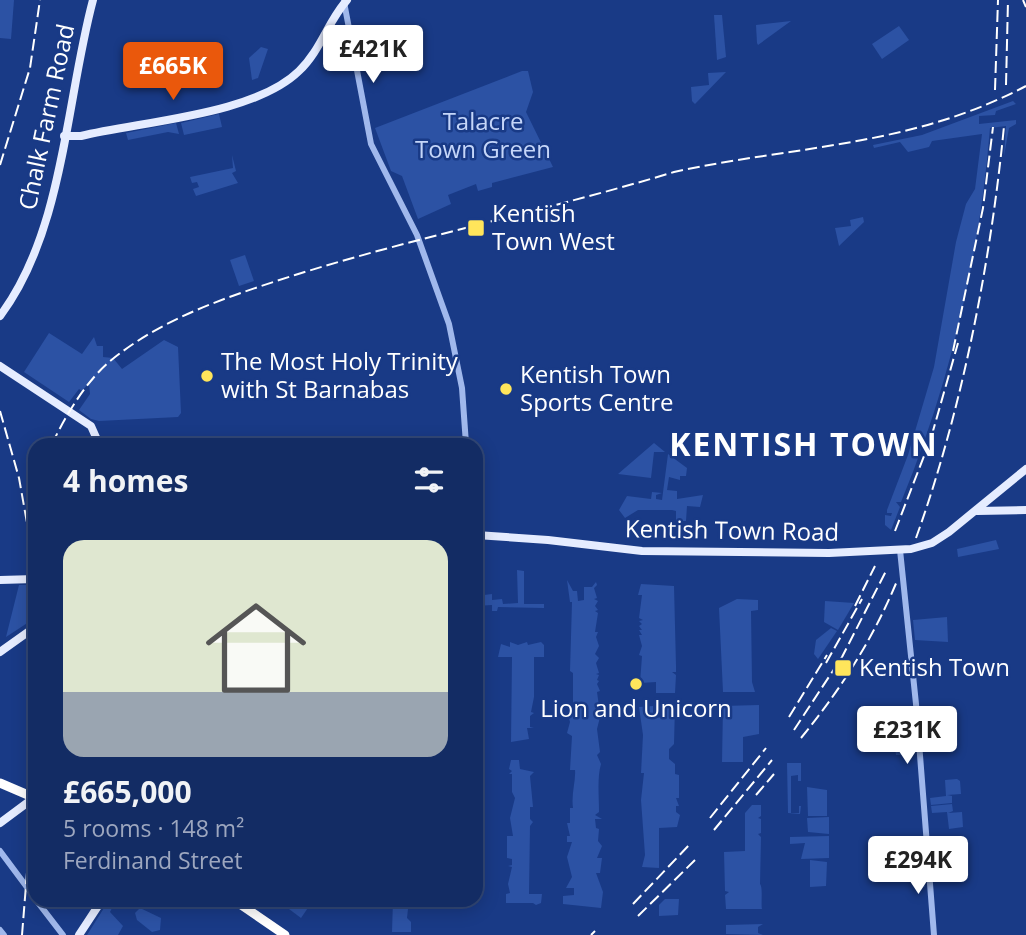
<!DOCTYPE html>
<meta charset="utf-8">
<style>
body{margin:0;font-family:"Open Sans",sans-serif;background:#1c346a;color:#f1f3f6;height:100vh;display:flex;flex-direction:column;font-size:26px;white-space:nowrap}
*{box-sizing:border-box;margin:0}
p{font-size:23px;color:#9da7bf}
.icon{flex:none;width:38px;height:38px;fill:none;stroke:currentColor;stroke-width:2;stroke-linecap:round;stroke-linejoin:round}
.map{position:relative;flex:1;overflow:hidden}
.panel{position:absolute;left:28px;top:438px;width:455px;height:469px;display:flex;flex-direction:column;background:#132c64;border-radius:21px;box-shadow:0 4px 18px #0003,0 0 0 2px #324878}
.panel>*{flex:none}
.price{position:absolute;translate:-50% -60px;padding:0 16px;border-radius:7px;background:#fff;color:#222;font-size:23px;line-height:46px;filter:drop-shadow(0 2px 4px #0008)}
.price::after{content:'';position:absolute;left:50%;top:42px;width:21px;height:16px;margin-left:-10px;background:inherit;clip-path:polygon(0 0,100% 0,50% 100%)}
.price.on{background:#ea580c;color:#fff}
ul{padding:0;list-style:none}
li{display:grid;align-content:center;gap:14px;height:371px;padding:0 35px}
li span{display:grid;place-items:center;height:217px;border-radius:21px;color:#555}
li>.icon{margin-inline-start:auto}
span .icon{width:126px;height:126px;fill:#fffc;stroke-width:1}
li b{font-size:30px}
h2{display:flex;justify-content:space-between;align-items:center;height:84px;padding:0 35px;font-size:30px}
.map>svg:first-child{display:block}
.green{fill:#2c52a4}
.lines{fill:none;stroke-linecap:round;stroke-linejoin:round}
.minor{stroke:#a0b8ec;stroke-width:6}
.major{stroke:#e5ecff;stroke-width:8}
.highway{stroke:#fff;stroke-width:9}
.rail{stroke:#fff;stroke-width:2;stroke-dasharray:12 5;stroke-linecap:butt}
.poi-dot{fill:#ffe55b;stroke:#193a86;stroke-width:2.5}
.labels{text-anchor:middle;stroke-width:5;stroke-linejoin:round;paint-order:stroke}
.street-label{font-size:24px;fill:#fff;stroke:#193a86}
.park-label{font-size:24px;fill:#c5d6f9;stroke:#193a86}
.poi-label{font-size:24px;fill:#fff;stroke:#193a86;text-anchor:start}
.district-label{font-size:32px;font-weight:bold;letter-spacing:2px;fill:#fff;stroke:#193a86}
</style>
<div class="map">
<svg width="1026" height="935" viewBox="0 0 1026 935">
<rect width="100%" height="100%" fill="#193a86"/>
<!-- green -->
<g class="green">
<path d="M0 0H14L11 39 0 38Z"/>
<path d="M714 15H722L726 57 717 60Z"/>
<path d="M791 21 758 45 757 43 756 25Z"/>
<path d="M899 26 909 40 882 59 872 44Z"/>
<path d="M261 47 268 49 258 78 252 80 249 58Z"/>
<path d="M185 55 208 63 211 73 175 81 179 58Z"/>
<path d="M522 71H528L533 92 526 112 553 167 492 183V187L478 191 476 184 448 195 451 204 418 219 402 176 391 171 375 128Z"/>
<path d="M726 72 695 104 692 101 691 87 709 85 708 73Z"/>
<path d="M1013 101 1016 104 996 111 995 115 979 116V124L1016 120V124L1009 128 1004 156 1006 126 990 128C980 255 950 384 901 502H896L900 507 891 530 885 525V515L891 516 892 513H887V510L908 455 934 367 956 242 966 204 975 189 982 134 932 141 929 147 908 152 900 142 874 148 873 145 922 135Z"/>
<path d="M219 114 222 127 184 135 181 123Z"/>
<path d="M176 123 179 134 168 132 128 140 126 133Z"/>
<path d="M232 155 236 171 232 173 238 183 196 196 193 189 199 187 197 182 192 183 190 177 233 168Z"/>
<path d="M863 217 864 222 839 246 835 228 851 226 850 220Z"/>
<path d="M245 255 254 281 239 286 230 260Z"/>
<path d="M49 333 82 354 94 337 97 346H103V357L113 358 122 369 164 340 178 347 181 413 178 417 99 421 91 419 79 410 90 394 89 383 82 391 79 389 69 402 24 372Z"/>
<path d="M654 443 665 452H654L651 478 618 474Z"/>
<path d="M668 454 687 468 686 476H680V480L669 477 667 490 677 491V499L703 495 700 507 687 506 686 521H676V511L672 510H638L625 518 619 510 627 496 651 499 652 492 662 493 656 495V499L662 500Z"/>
<path d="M996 540 999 549 958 557 957 549Z"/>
<path d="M517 570 524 571V604H544V608L498 607 497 611H492V605L476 606V596L492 594V600L502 599 503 604 518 603Z"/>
<path d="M567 580 573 591H577L578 601 584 600V587H592L596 582 597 585 594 588 597 598 594 599 598 601 595 606 598 610 595 611 598 613 595 632H598L596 637 599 646 595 654 599 658 596 663 599 673 596 674 599 675 597 680 599 681 597 684 600 691 597 692 600 713H595V717H600L597 729 600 752 597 755 601 764C597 777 599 796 599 812L595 815 602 819H595L596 828 599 829 598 841 602 846 597 858H602L600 873H596L603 892 601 908 563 904V896L574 895V888H566L572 877 567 857 572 842H567V836H570L567 823H570V808H573C571 794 576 781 575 770H570L572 736 567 733 570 722 567 712H573V673L570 671 572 602H570Z"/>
<path d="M641 584 674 586 676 666V672H672L676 675 675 693H656V682L640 683 642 656 639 655 642 646 639 635H642L639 630H642L639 626 642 624 639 621 643 620 639 618 642 595H638Z"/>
<path d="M19 585H35V618L6 637Z"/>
<path d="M737 599 758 600V610L751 611 752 682 755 692H723L719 608Z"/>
<path d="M825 601 854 603 838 630 824 622Z"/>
<path d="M947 617 948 642 915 640 913 620Z"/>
<path d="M831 628 837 631 818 659 814 654 816 640Z"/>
<path d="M510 642 518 645 527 642 528 645 541 642 544 645V657H534V697L531 712 534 713 530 716V727L534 728H527L529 739 511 742 512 657H498L501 644 510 647Z"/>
<path d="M759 705V734L743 737V762H722L723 706Z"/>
<path d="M653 706V718L665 717V707L675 706 674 744 669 749V759L675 764V774L679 775V798H676L679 806H676V812L680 815 677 827 659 828V868L642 867 645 855 641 800 644 773H641L643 735 639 707Z"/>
<path d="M898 708 896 720H901C896 727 900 744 901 755H896L895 748 887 749 885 709Z"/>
<path d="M511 760H519L520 769 534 772 530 776 533 807H530V819L533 822 530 826 529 894H542L541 903 536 905 533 903H506V894L510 893 508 884 512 867 508 866 512 865V859L507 858V836H513L510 818 515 798 512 792V774H509L512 771 509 769Z"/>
<path d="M787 763H801V781H798V775L791 776V813H799V806H801L800 814 788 813Z"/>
<path d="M957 779 960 781 961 794 947 795 952 796V803L931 805 930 798 946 796 945 780Z"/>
<path d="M807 787 827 790V816H808Z"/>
<path d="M952 804 953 811 948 813 962 812 963 827 949 829 947 812 932 813 931 806Z"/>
<path d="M752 805H761V816L758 818 761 819V833L758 834 761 837 760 884C763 887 761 903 762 909H726L725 895 729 892 725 891 724 852 745 851V813Z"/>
<path d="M829 817V834L808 832 807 818Z"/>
<path d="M829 836V858L801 859 805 843 790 844V837Z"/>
<path d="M922 856 925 887 921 888 916 873 896 875 894 858Z"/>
<path d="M810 860 827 862 826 886 810 887Z"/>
<path d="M665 899H679L678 915 659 916V905Z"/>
<path d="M109 900H116L110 912 123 926 118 935H87Z"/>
<path d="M277 900H309L312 902 301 918Z"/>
<path d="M393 900H409L407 918 411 922V932H392Z"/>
<path d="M140 908 161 918 160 930 152 932 137 920 135 913Z"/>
<path d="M763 924 758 927V933L763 935 726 934V925Z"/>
</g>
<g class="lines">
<!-- minor -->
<g class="minor">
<path d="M344 2 371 144 417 235 449 324 462 388 466 444"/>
<path d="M900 550 916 704 934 935"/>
<path d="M0 851 35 898"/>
<path d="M36 900 63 935"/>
<path d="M0 930 4 935"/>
</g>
<!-- major -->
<g class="major">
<path d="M64 136H81C143 121 254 115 299 71 321 50 328 21 347 0"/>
<path d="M0 316C64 231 66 100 93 0"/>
<path d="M0 366 91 426 99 444"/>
<path d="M977 511 1026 510"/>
<path d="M476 535 548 540 642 551 829 553 911 549 932 543 949 532 1026 469"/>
<path d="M0 580 35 579"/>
<path d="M0 652 35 627"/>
<path d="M0 823 35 797"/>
<path d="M79 935 102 900"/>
</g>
<!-- highway -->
<g class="highway">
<path d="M0 783 35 798"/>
<path d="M234 900 285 935"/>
</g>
<!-- rail -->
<g class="rail">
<path d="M1023 0 1026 7"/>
<path d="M1006 85 1008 0"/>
<path d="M995 90 998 0"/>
<path d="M0 165 30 68 40 0"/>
<path d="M953 351 983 208 993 127"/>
<path d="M0 411 19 478 35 568"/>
<path d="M52 444C66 415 85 383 109 362 163 317 230 296 295 275 420 236 549 210 674 172 798 145 910 147 1026 86"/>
<path d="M895 531 931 438 958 343"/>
<path d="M916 538C962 410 991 261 1004 126"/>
<path d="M32 560 35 592"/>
<path d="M855 606 875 566"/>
<path d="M826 663 862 599"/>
<path d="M789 717 827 655"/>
<path d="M794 730 842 657 886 571"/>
<path d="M801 738C841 689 873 639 897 581"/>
<path d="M756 795 774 774"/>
<path d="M710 818 766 748"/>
<path d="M714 830 772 760"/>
<path d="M633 904 691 843"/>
<path d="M638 916 695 860"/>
<path d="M22 935 35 773"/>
<path d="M591 935 595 931"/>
</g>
</g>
<!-- markers -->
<g class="poi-dot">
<rect x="467" y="219" width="18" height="18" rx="3.5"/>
<circle cx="207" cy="376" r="7"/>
<circle cx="506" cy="389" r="7"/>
<rect x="834" y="659" width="18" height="18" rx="3.5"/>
<circle cx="636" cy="684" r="7"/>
</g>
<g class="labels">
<!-- street labels -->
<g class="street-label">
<text transform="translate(47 117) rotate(-78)" y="8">Chalk Farm Road</text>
<text transform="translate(732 531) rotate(1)" y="8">Kentish Town Road</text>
</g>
<!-- park labels -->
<g class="park-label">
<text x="483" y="130">Talacre<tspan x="483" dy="28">Town Green</tspan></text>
</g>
<!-- poi labels -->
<g class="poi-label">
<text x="492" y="222">Kentish<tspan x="492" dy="28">Town West</tspan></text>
<text x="221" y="370">The Most Holy Trinity<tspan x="221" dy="28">with St Barnabas</tspan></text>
<text x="520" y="383">Kentish Town<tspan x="520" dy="28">Sports Centre</tspan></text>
<text x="859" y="676">Kentish Town</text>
<text x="636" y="717" text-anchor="middle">Lion and Unicorn</text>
</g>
<!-- district labels -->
<g class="district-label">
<text x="804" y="456">KENTISH TOWN</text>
</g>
</g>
</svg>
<b class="price" style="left:373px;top:85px">£421K</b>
<b class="price on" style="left:173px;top:102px">£665K</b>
<b class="price" style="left:907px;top:766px">£231K</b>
<b class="price" style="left:918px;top:896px">£294K</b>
<section class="panel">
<h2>4 homes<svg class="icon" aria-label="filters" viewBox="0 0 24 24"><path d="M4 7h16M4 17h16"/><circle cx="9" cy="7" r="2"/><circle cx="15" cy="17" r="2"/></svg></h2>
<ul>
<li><span style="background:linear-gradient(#dfe7d0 70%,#9aa5b1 0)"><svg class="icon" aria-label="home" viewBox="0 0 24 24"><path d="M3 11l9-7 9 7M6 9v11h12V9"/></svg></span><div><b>£665,000</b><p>5 rooms · 148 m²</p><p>Ferdinand Street</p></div></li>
</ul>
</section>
</div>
